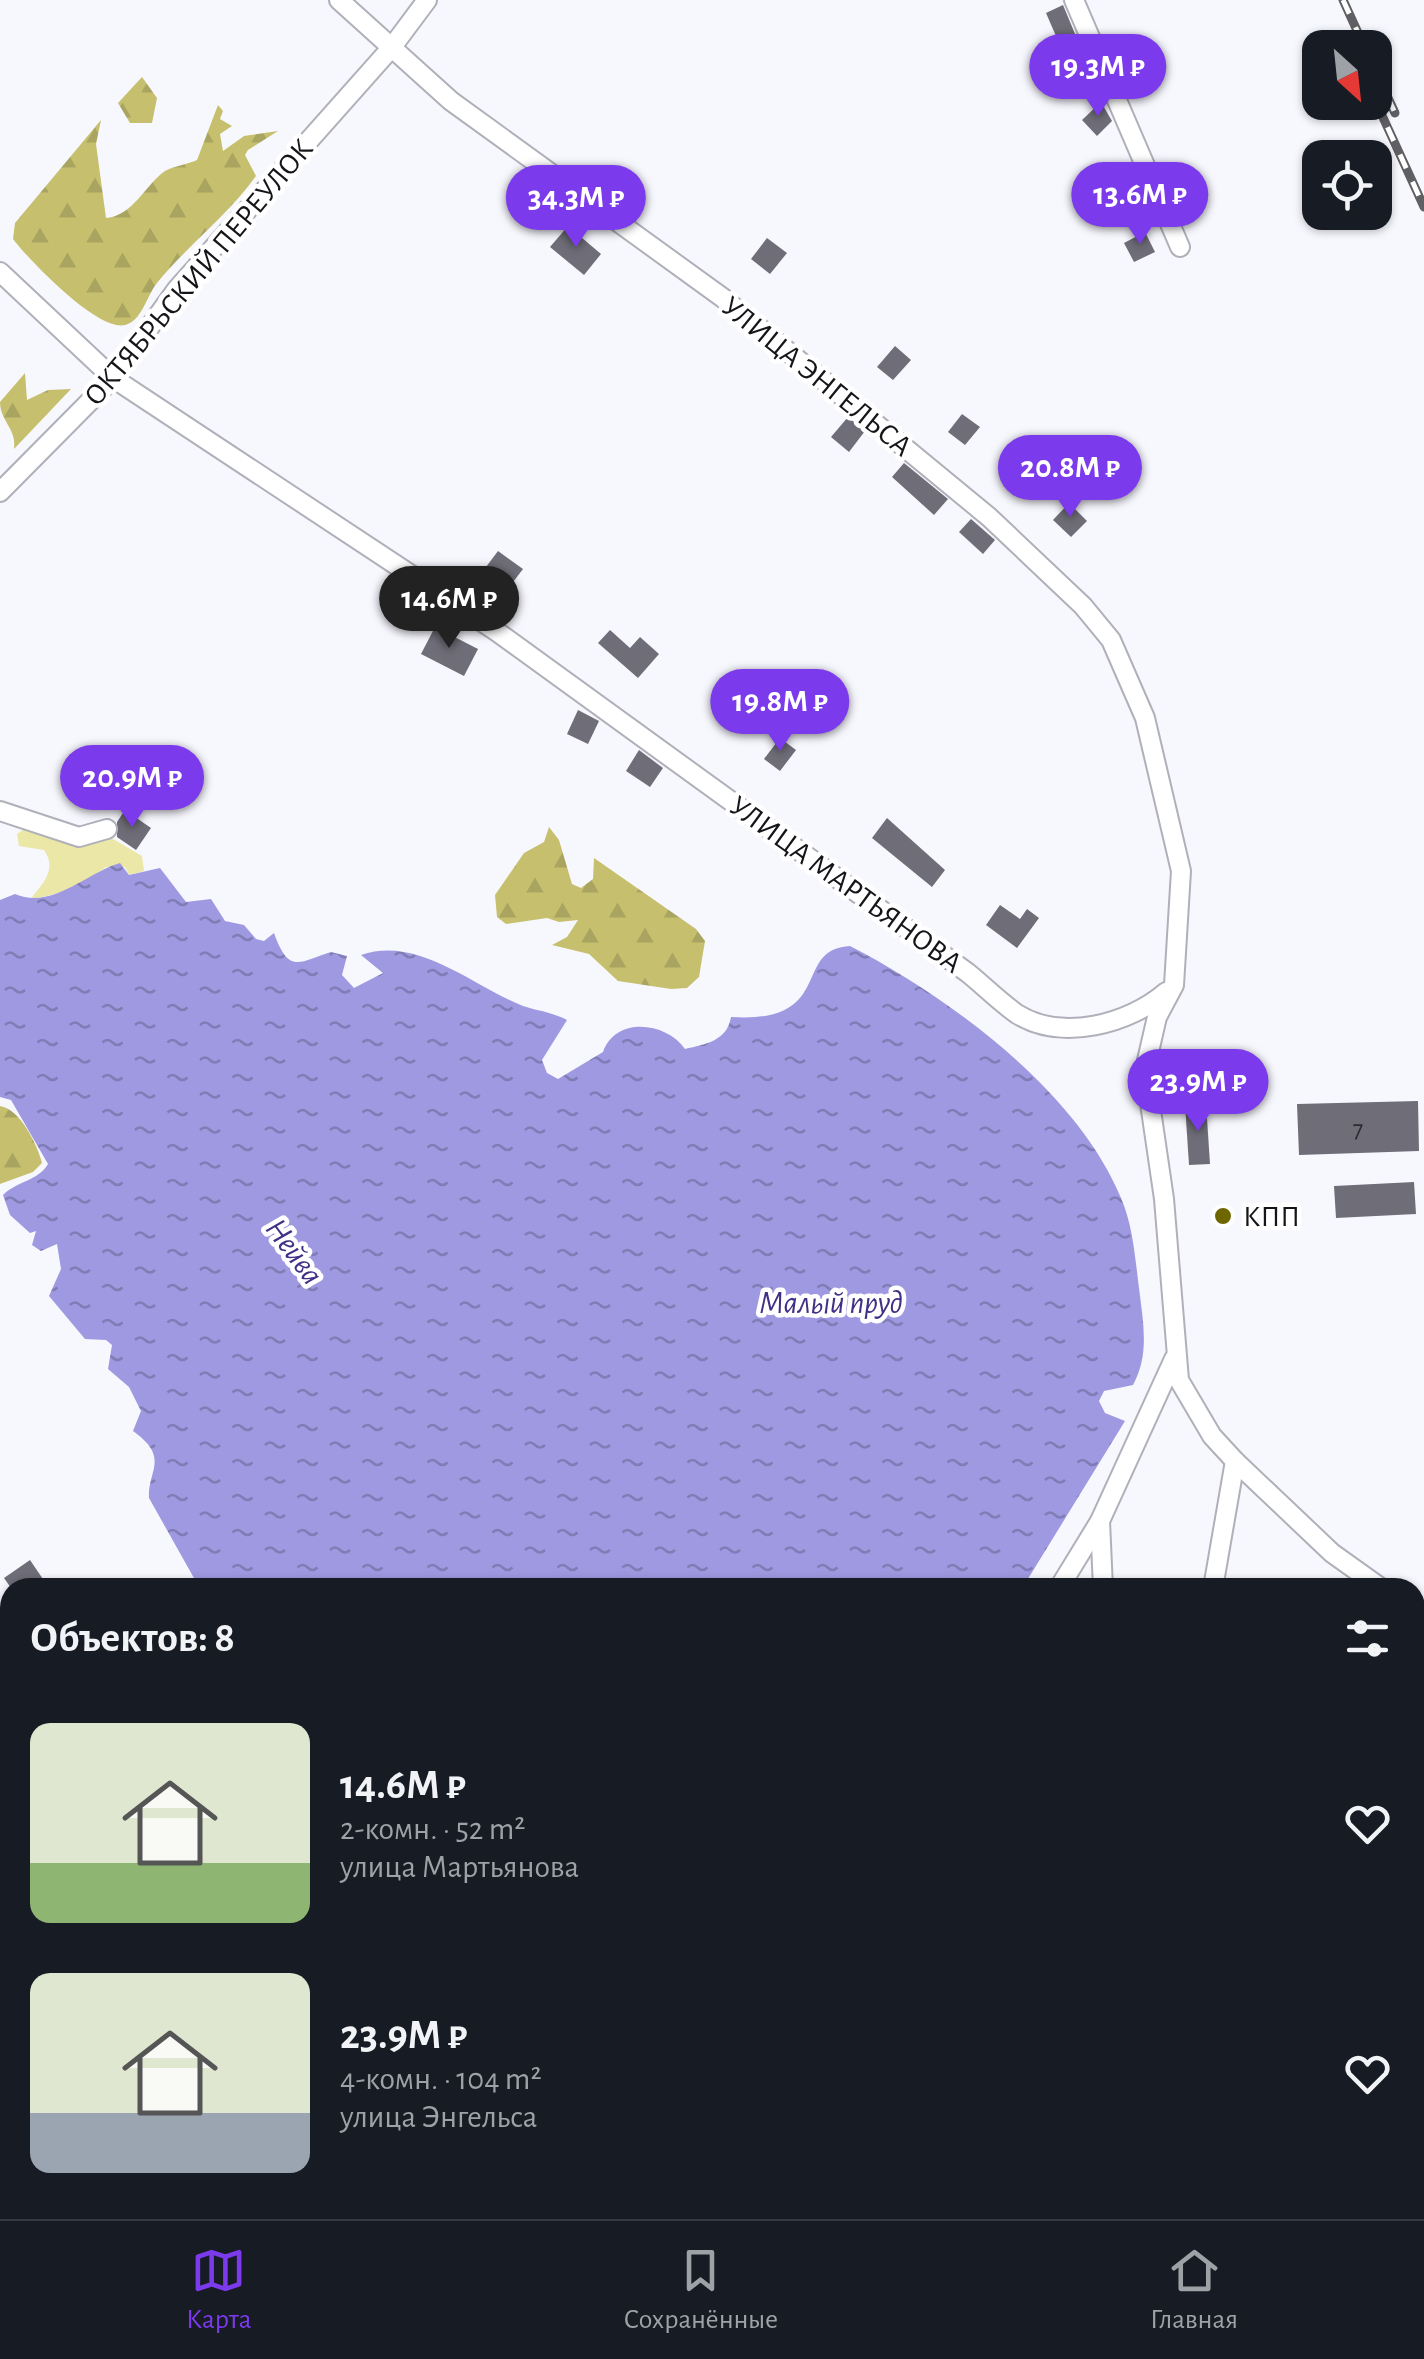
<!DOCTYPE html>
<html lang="ru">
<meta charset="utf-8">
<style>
body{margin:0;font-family:"Alegreya Sans",sans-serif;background:#20242c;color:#f1f3f6;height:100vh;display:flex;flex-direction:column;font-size:38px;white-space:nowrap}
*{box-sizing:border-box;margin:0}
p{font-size:32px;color:#9ea1a6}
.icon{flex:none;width:55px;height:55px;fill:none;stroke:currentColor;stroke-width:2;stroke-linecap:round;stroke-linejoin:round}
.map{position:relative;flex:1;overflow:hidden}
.drawer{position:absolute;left:0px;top:1578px;width:1425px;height:642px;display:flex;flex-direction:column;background:#171b24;border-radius:30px 30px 0 0;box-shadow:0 2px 8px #0004}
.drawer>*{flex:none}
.needle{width:65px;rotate:153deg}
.fabs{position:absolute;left:1302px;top:30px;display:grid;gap:20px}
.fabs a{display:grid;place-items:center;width:90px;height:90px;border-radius:20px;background:#171b24;box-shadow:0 2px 8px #0004;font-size:50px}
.price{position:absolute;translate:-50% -85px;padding:0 22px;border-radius:35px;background:#7c3aed;color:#fff;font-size:32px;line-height:65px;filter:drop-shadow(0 2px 5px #0008)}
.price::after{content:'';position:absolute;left:50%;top:60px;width:30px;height:22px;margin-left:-15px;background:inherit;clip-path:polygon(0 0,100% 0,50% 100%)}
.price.selected{background:#222;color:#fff}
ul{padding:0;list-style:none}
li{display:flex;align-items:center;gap:30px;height:250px;padding:0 30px}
li span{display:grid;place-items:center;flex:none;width:280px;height:200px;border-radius:20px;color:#555}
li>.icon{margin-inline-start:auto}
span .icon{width:120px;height:120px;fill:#fffc;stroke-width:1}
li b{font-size:42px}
h2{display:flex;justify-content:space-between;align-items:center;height:120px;padding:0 30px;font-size:42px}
.dock{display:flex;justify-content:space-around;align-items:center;height:140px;border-top:2px solid #363941;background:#171b24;font-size:28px;color:#9ea1a6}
.dock a{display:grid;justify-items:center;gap:5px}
.dock .selected{color:#7c3aed}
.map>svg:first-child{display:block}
.green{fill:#ebe7a6}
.forest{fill:url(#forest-firs)}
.water{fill:url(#water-ripples)}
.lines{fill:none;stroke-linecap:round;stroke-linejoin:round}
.river{stroke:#9f99e1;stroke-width:32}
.building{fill:#6f6e78}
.minor-casing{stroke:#b0b0ba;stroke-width:22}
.tertiary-casing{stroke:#b0b0ba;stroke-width:28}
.minor{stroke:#fff;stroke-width:18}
.tertiary{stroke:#fff;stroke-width:22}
.rail-casing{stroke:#5f5f64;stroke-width:9}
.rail{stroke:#fff;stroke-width:5;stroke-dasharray:15;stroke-linecap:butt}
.poi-dot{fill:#6e6700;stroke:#fff;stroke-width:4}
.labels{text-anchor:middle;stroke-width:9;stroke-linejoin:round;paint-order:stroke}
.number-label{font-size:25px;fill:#2c2b31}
.street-label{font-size:30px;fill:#151519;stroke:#fff}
.poi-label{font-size:30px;fill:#151519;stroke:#fff;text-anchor:start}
.water-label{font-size:32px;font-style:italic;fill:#413085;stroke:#fff}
</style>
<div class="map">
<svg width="1424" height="2219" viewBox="0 0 1424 2219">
<defs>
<pattern id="forest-firs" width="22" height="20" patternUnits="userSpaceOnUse" patternTransform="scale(2.5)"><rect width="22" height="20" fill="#c6c06e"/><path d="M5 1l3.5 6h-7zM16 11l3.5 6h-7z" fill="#a9a45f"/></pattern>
<pattern id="water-ripples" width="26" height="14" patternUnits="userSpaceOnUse" patternTransform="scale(2.5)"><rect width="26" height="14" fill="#9f99e1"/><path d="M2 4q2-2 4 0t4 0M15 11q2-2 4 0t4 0" fill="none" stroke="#807cb6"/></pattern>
</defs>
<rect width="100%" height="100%" fill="#f7f7fe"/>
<!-- green -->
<path class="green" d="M29 826 113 839 142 856 144 871 129 875 125 867H106L75 889 30 900C42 884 58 870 44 850L19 846 17 834Z"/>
<!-- forest -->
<g class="forest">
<path d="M142 77 157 98 152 123H130L118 103Z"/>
<path d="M218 105 223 111 220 119 232 126 220 134 223 151 244 136 278 131 248 150 245 155 256 176C228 215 187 246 157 283 147 295 142 321 125 325 98 332 29 260 13 239L15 223 101 120 96 144 106 218C133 216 145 185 165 171 174 166 188 164 197 160Z"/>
<path d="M25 373 27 400 48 390 71 389 14 449C17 429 0 421 0 402Z"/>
<path d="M549 827 559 840 572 884 581 888 593 879 594 858 696 929 705 941 699 977 687 988 671 989 618 981 589 954 552 945 567 937 578 920 559 922 547 918 506 924 497 917 495 895 524 853 544 842Z"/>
<path d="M0 1106C20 1109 37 1144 42 1163L33 1172 0 1184Z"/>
</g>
<!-- water -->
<path class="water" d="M120 863 129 875 160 868 186 902 211 899 225 921 244 925 256 939 264 941 274 933C289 975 299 962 331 952L347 956 342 975 354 988 383 973 361 955C418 935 474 987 523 1006 538 1011 552 1012 567 1020L542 1060 547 1073 558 1079 603 1052C616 1016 666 1022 685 1049 706 1044 727 1041 731 1017 837 1024 791 949 850 946 949 997 1077 1091 1121 1198 1133 1226 1135 1257 1139 1288 1143 1322 1150 1354 1133 1385L1104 1391 1099 1401 1105 1413 1125 1421 1023 1587H199L149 1498C147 1471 171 1458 133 1431L141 1411 129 1387 108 1369 112 1345 106 1340 85 1339 49 1296 61 1269 57 1244 41 1251 32 1245 36 1231 30 1233 10 1215 3 1195C17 1181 38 1181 48 1164L11 1100 0 1097V900L15 894C52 910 86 873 120 863Z"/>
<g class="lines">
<!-- river -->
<path class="river" d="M932 2210 935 2219"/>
</g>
<!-- building -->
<g class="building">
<path d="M1063 5 1088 65 1072 73 1046 13Z"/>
<path d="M1101 102 1112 121 1097 136 1082 120Z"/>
<path d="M568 226 601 254 584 275 550 247Z"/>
<path d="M1145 232 1155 252 1134 262 1124 243Z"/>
<path d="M767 238 787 253 770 274 751 259Z"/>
<path d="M895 346 911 360 893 380 877 367Z"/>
<path d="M962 414 980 427 965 445 948 432Z"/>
<path d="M848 417 865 431 849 452 831 437Z"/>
<path d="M904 463 948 499 934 515 892 477Z"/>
<path d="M1069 503 1087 521 1071 537 1053 520Z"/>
<path d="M971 519 995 540 983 554 959 532Z"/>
<path d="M498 551 523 569 510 586 486 567Z"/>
<path d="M435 627 478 649 464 676 421 654Z"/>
<path d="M610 630 630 648 640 637 659 654 638 678 598 643Z"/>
<path d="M578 710 599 721 588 744 567 734Z"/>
<path d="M780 738 796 750 780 771 764 759Z"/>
<path d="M639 750 663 768 650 787 626 771Z"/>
<path d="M125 810 151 828 136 850 117 837V822Z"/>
<path d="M887 818 945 870 932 887 872 838Z"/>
<path d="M1000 905 1020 919 1027 909 1039 918 1017 948 986 925Z"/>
<path d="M1418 1101 1419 1151 1299 1155 1297 1104Z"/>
<path d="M1206 1103 1210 1164 1189 1165 1185 1104Z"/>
<path d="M1414 1182 1416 1214 1336 1218 1334 1186Z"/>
<path d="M30 1560 49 1588H11L4 1578Z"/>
</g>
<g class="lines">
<!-- minor casing -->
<g class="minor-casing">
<g id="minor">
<path d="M339 0 451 101 723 298 989 517 1083 606 1111 640 1145 718 1181 871 1174 985 1157 1017 1145 1069 1164 1199 1179 1380 1212 1436 1235 1461 1332 1553 1381 1588"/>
<path d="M1074 0 1180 247"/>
<path d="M0 272 113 378 496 631 968 973C984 986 1000 1002 1017 1014 1062 1042 1129 1024 1166 992"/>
<path d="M0 492 113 378 177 289 392 47 427 0"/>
<path d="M0 811 79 837 107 829"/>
<path d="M1100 1521 1103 1588"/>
<path d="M1059 1588 1100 1521 1174 1359"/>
<path d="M1213 1588 1235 1461"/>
<path d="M1415 1609 1424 1615"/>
<path d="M0 1963 10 1957"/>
<path d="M380 2210 384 2219"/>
<path d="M809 2210 814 2219"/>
<path d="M964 2210 968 2219"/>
<path d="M1410 2210 1413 2219"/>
</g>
</g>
<!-- tertiary casing -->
<g class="tertiary-casing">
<path id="tertiary" d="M0 1657 10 1675"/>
</g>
<!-- minor -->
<use href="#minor" class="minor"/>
<!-- tertiary -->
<use href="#tertiary" class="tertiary"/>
<!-- rail casing -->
<g class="rail-casing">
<g id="rail">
<path d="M1343 0 1365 48"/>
<path d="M1375 70 1395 113"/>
<path d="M1375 100 1424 207"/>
</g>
</g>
<!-- rail -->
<use href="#rail" class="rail"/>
</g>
<!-- markers -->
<circle class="poi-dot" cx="1223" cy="1216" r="10"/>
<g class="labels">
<!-- number labels -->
<g class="number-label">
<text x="1358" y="1137">7</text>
</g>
<!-- street labels -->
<g class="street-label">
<text transform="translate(198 272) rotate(-50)" y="10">ОКТЯБРЬСКИЙ ПЕРЕУЛОК</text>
<text transform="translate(817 376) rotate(39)" y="10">УЛИЦА ЭНГЕЛЬСА</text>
<text transform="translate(846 884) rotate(36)" y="10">УЛИЦА МАРТЬЯНОВА</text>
</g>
<!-- poi labels -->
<g class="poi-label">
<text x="1243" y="1226">КПП</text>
</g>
<!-- water labels -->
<g class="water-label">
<text transform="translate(295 1251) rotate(53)" y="11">Нейва</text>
<text x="831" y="1313">Малый пруд</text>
</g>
</g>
</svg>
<div class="fabs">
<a><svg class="needle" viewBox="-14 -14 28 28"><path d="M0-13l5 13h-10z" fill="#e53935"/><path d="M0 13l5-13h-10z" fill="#9ea1a6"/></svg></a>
<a><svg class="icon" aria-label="locate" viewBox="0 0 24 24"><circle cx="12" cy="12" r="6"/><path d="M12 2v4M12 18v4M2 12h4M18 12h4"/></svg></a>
</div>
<b class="price" style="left:1098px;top:119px">19.3M ₽</b>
<b class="price" style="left:1140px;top:247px">13.6M ₽</b>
<b class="price" style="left:576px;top:250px">34.3M ₽</b>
<b class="price" style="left:1070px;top:520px">20.8M ₽</b>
<b class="price selected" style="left:449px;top:651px">14.6M ₽</b>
<b class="price" style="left:780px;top:754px">19.8M ₽</b>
<b class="price" style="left:132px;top:830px">20.9M ₽</b>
<b class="price" style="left:1198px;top:1134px">23.9M ₽</b>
<section class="drawer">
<h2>Объектов: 8<svg class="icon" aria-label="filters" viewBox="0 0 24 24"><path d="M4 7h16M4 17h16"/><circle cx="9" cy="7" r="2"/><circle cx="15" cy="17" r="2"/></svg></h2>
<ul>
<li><span style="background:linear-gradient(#dfe7d0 70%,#8fb573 0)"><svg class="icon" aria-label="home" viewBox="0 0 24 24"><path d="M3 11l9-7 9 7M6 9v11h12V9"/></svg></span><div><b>14.6M ₽</b><p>2-комн. · 52 m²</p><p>улица Мартьянова</p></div><svg class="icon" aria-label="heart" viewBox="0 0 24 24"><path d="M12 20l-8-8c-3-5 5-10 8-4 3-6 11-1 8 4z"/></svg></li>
<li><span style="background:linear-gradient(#dfe7d0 70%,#9aa5b1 0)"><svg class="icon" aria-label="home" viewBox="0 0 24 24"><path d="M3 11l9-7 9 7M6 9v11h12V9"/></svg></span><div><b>23.9M ₽</b><p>4-комн. · 104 m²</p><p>улица Энгельса</p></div><svg class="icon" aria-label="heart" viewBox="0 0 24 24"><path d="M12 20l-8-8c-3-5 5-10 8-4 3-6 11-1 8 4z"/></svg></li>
</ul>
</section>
</div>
<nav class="dock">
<a class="selected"><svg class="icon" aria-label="map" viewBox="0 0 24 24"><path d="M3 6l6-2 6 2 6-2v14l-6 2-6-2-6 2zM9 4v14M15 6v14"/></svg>Карта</a>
<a><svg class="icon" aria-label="saved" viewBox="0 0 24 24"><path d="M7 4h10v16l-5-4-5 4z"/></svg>Сохранённые</a>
<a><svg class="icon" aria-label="home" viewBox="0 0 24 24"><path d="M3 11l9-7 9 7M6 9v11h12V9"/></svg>Главная</a>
</nav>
